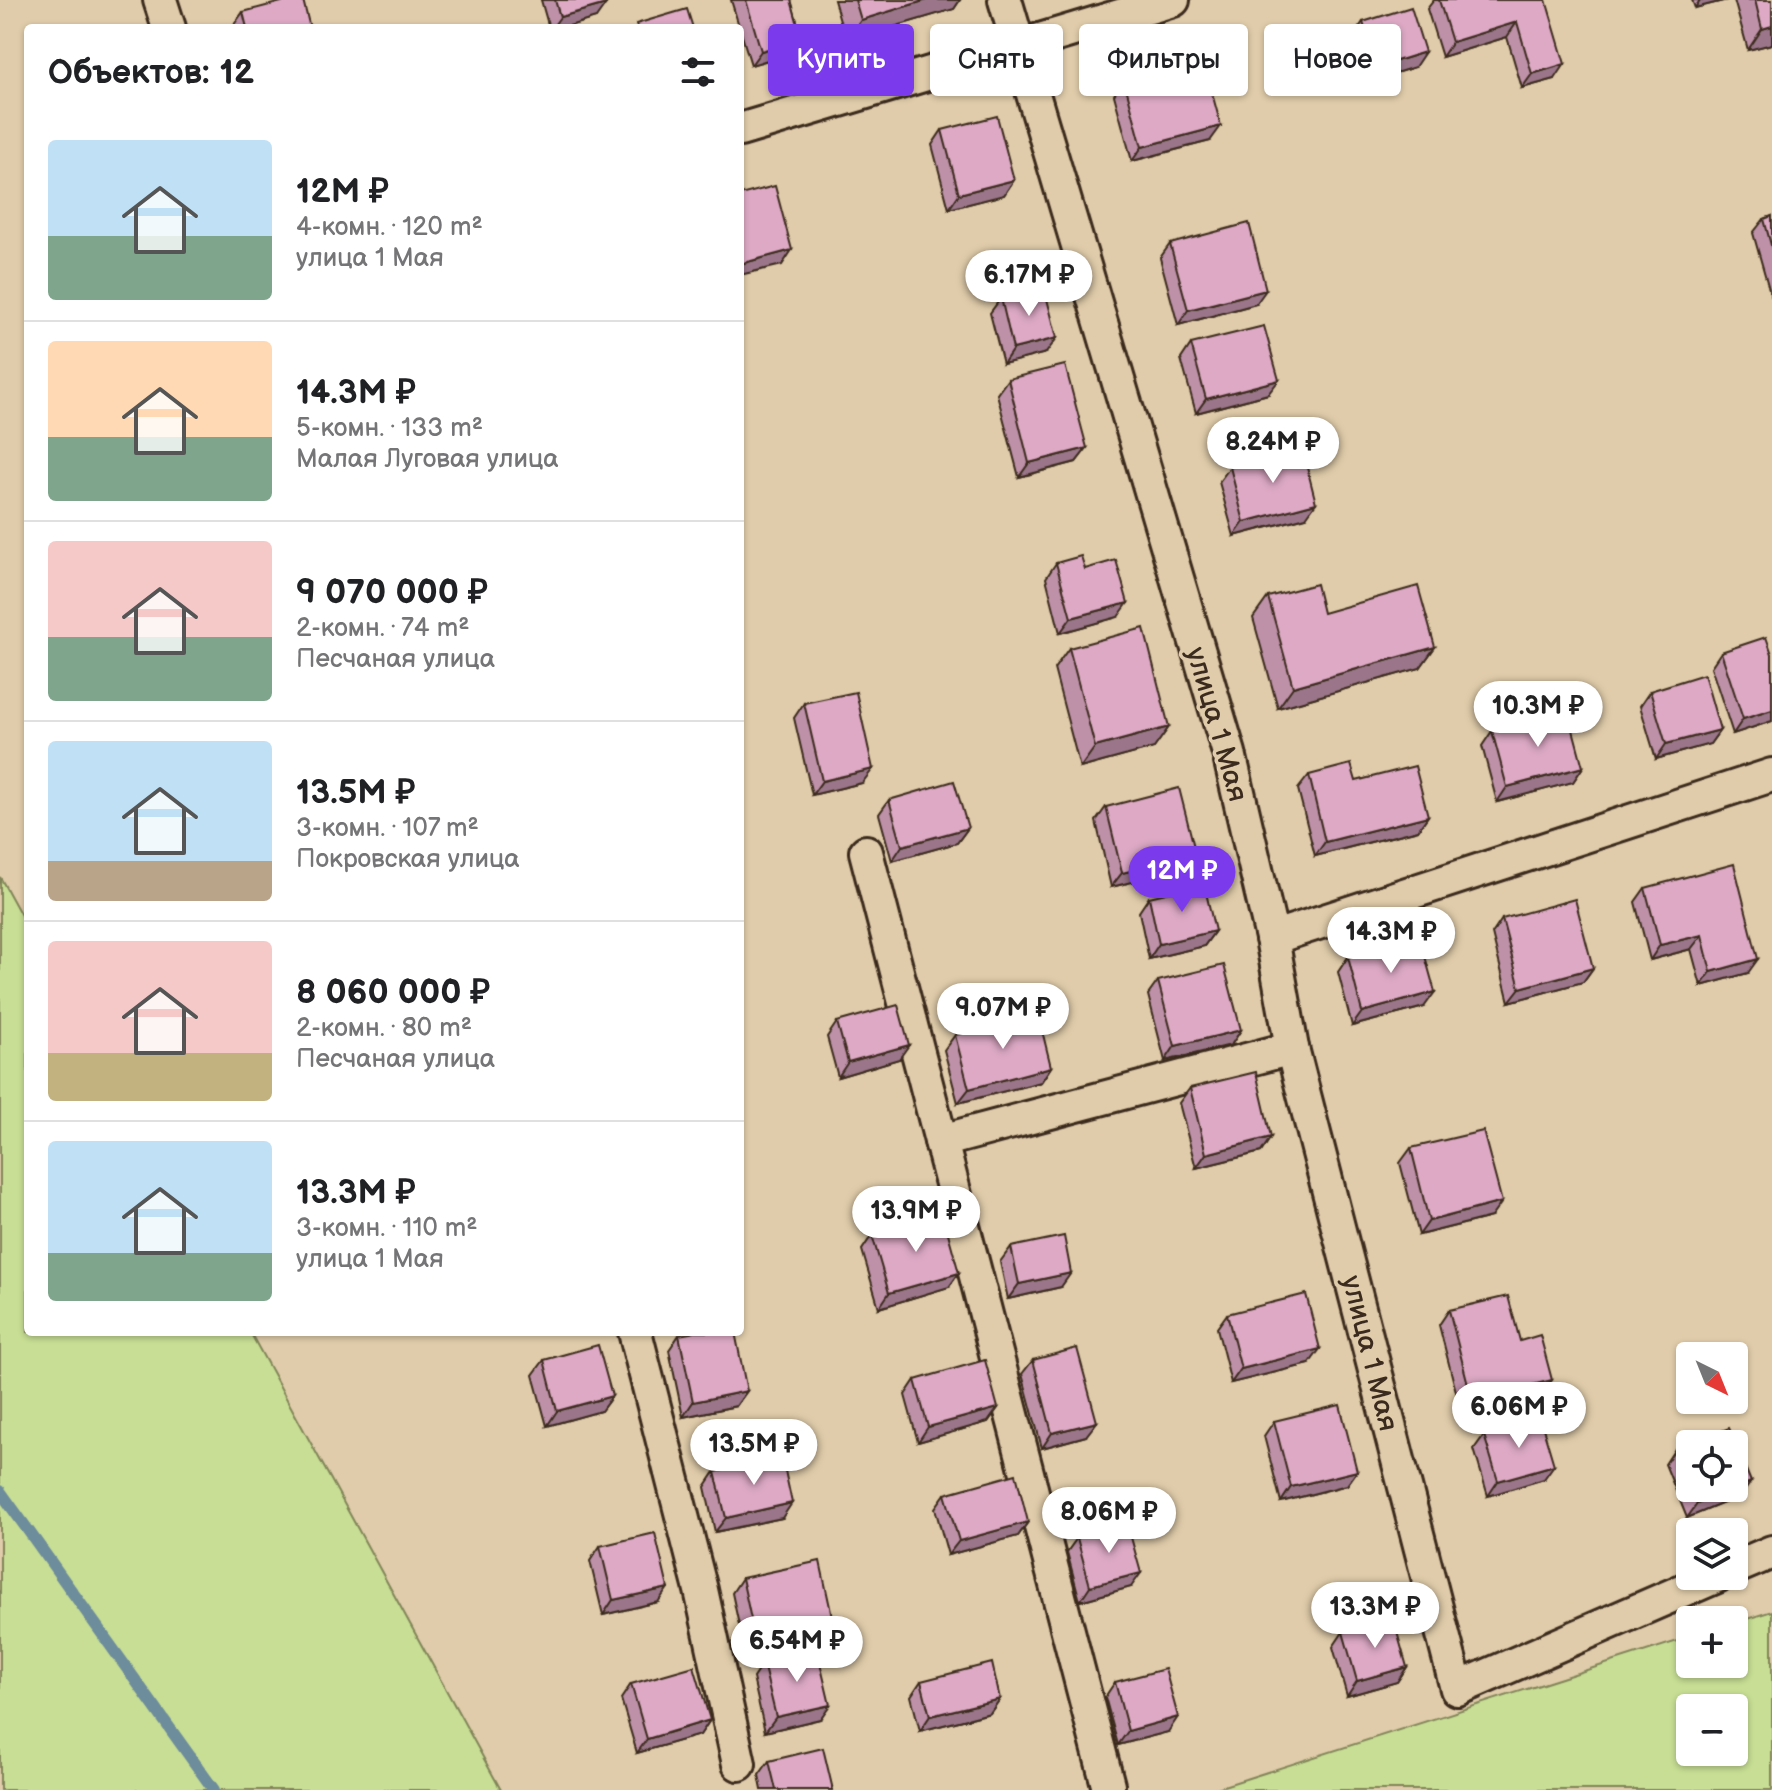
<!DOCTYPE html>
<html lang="ru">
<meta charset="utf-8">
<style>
body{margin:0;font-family:"Balsamiq Sans",sans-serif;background:#f6f6f6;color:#202124;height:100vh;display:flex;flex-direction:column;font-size:30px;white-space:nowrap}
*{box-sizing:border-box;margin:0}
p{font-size:26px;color:#757577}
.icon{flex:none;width:44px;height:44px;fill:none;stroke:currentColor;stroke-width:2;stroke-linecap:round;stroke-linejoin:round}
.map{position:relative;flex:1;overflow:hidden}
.panel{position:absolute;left:24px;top:24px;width:720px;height:1312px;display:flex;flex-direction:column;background:#fff;border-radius:8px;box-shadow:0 2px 6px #0004}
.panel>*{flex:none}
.top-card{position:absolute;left:768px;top:24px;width:760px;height:72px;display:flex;gap:16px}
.needle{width:52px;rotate:137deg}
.fabs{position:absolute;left:1676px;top:1342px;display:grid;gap:16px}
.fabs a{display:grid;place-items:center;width:72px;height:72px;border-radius:8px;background:#fff;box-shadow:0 2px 6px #0004;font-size:40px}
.price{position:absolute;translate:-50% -68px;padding:0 18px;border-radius:28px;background:#fff;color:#222;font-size:26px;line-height:52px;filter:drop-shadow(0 2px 4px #0008)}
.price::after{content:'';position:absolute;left:50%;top:48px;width:24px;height:18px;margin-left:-12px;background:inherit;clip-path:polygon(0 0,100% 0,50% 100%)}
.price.selected{background:#7c3aed;color:#fff}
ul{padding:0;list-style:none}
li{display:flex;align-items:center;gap:24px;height:200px;padding:0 24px}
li+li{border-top:2px solid #e0e0e0}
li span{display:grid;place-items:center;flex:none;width:224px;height:160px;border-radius:8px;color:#555}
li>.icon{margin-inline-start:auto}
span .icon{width:96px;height:96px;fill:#fffc;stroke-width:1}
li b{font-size:34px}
h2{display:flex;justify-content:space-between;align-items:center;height:96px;padding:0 24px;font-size:34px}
.chip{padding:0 28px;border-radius:8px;background:#fff;box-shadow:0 2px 6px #0004;font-size:28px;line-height:72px}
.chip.selected{background:#7c3aed;color:#fff}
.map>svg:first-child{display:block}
.green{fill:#c7de94;stroke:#818459;stroke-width:2;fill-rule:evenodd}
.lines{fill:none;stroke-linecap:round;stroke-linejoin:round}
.stream{stroke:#6d8c9c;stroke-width:12}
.street-casing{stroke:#3b2a1e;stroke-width:38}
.street{stroke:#e0ccaa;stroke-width:32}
.wall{fill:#be91a9;stroke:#3b2a1e;stroke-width:2}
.shaded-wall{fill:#9b768a;stroke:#3b2a1e;stroke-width:2}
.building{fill:#dda9c5;stroke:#3b2a1e;stroke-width:2}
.labels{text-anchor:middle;stroke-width:7;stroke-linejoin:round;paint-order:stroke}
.street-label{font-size:28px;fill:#3b2a1e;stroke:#e0ccaa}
</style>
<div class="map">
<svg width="1772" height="1790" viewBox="0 0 1772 1790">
<rect width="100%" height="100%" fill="#e0ccaa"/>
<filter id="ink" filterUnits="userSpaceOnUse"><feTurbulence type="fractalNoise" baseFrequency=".0125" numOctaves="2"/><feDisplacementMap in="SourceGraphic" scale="16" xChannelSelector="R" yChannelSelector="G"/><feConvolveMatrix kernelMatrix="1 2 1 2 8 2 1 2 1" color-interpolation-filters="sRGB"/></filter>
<g filter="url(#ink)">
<!-- green -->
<g class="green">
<path d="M0 877 28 928V1332H250L501 1790H0Z"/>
<path d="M1772 1611V1790H1211L1690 1637V1664H1734V1623ZM1690 1708H1734V1752H1690Z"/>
</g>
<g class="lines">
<!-- stream -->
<path class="stream" d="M0 1491 214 1790"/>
<!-- street casing -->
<g class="street-casing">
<g id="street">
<path d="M160 0 169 28"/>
<path d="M1005 0 1229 753 1272 938 1292 1048 1457 1689 1717 1576"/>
<path d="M740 130 1173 0"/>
<path d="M866 852 1108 1785"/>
<path d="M1272 938 1772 775"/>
<path d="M941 1141 1292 1048"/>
<path d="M635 1332 701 1590 739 1764"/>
<path d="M1734 1568 1772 1552"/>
</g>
</g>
<!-- street -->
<use href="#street" class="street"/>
</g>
<!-- wall -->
<g class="wall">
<path d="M541 0H605L596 18 562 28H549Z"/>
<path d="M731 0H791L802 39 792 53 751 65Z"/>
<path d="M834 0H960L954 9 846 41Z"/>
<path d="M1434 0H1546L1555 79 1522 88 1507 37 1442 57 1427 9Z"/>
<path d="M1692 0H1727L1695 8Z"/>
<path d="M1734 0H1772V44L1748 50Z"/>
<path d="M243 12 310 28H233V26Z"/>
<path d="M1363 22 1415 67 1366 82 1353 36Z"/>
<path d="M1124 80 1210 141 1132 161 1114 95Z"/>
<path d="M942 130 1014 180 1004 195 949 209 932 145Z"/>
<path d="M1772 216V296H1771L1753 233 1764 219Z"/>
<path d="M1170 244 1256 304 1178 325 1160 258Z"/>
<path d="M1001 298 1046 353 1003 364 990 313Z"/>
<path d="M1191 344 1268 394 1196 413 1181 359Z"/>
<path d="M1008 379 1087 448 1076 462 1019 477 997 394Z"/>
<path d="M1230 467 1306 517 1234 536 1219 482Z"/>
<path d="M1056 563 1085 569 1118 617 1060 633 1046 578Z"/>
<path d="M1268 597 1323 613 1435 647 1420 668 1278 708 1253 618Z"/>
<path d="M1069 648 1169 727 1154 748 1080 768 1054 669Z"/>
<path d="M1721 652 1772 654V721L1733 734 1711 667Z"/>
<path d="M1650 691 1720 730 1710 744 1656 759 1640 706Z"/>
<path d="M804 703 862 783 812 795 794 718Z"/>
<path d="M1492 731 1583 767 1573 782 1497 802 1482 746Z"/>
<path d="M1309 775 1356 781 1428 816 1418 830 1315 856 1298 789Z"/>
<path d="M889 800 968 828 957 843 892 861 879 814Z"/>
<path d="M1106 807 1185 869 1111 887 1096 821Z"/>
<path d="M1645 888 1748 973 1701 986 1691 949 1650 960 1635 902Z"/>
<path d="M1149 897 1215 931 1204 946 1149 959 1139 912Z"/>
<path d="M1502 919 1593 968 1583 982 1509 1002 1492 934Z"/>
<path d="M1348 957 1424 1007 1352 1026 1338 972Z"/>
<path d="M1158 981 1241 1030 1231 1045 1165 1061 1148 995Z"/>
<path d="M837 1022 899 1059 838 1077 827 1037Z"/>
<path d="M955 1035 1051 1067 1041 1082 958 1103 944 1050Z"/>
<path d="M1190 1088 1271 1137 1261 1152 1196 1168 1179 1103Z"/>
<path d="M1411 1148 1491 1217 1419 1235 1400 1163Z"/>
<path d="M872 1235 949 1287 879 1308 862 1250Z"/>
<path d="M1011 1247 1061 1287 1008 1299 1000 1262Z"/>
<path d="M1449 1310 1520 1341 1542 1395 1462 1415 1439 1325Z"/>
<path d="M1227 1314 1309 1364 1231 1383 1217 1328Z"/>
<path d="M679 1335 747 1391 736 1406 683 1417 669 1350Z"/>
<path d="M544 1360 612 1396 601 1411 547 1426 533 1375Z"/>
<path d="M1033 1360 1086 1436 1042 1448 1022 1374Z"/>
<path d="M915 1380 998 1408 988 1422 918 1442 905 1395Z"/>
<path d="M1274 1421 1357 1471 1347 1485 1281 1502 1264 1436Z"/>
<path d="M1484 1435 1544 1479 1488 1496 1474 1449Z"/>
<path d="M1675 1449 1741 1496 1687 1518 1665 1464Z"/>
<path d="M715 1472 782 1518 715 1532 705 1487Z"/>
<path d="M945 1494 1028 1522 1018 1536 948 1555 935 1508Z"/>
<path d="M1077 1538 1131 1587 1080 1601 1067 1552Z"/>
<path d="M600 1546 658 1602 603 1615 590 1561Z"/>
<path d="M742 1578 833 1621 823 1636 745 1653 732 1593Z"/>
<path d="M1343 1632 1407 1667 1397 1682 1347 1696 1333 1647Z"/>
<path d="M763 1663 820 1719 765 1732 753 1678Z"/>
<path d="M921 1681 1000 1699 990 1713 920 1731 911 1696Z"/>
<path d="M1115 1682 1168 1732 1118 1745 1105 1697Z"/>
<path d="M631 1684 710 1720 700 1735 637 1753 621 1699Z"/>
<path d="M769 1761 833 1790H762L759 1775Z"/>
</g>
<!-- shaded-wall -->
<g class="shaded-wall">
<path d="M927 0H960L954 9 846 41 861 20Z"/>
<path d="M1700 0H1727L1695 8Z"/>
<path d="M606 4 596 18 562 28H552L560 17Z"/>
<path d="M1517 22 1507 37 1442 57 1452 42Z"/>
<path d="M1772 26V44L1748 50 1762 29Z"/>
<path d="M802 39 792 53 751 65 761 51Z"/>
<path d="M1425 52 1415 67 1366 82 1377 67Z"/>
<path d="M1565 64 1555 79 1522 88 1532 74Z"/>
<path d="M1221 126 1210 141 1132 161 1142 147Z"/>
<path d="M1014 180 1004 195 949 209 959 194Z"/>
<path d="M792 250 782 265 740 275V264Z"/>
<path d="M1266 290 1256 304 1178 325 1188 310Z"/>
<path d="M1057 338 1046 353 1003 364 1013 349Z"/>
<path d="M1279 380 1268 394 1196 413 1206 399Z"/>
<path d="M1087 448 1076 462 1019 477 1029 463Z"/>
<path d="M1316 503 1306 517 1234 536 1244 522Z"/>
<path d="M1128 603 1118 617 1060 633 1071 618Z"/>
<path d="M1435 647 1420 668 1278 708 1293 687Z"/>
<path d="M1772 710V721L1733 734 1743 719Z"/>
<path d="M1169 727 1154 748 1080 768 1095 747Z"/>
<path d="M1720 730 1710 744 1656 759 1666 744Z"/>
<path d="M1583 767 1573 782 1497 802 1507 787Z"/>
<path d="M873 769 862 783 812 795 822 781Z"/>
<path d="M1428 816 1418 830 1315 856 1325 842Z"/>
<path d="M968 828 957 843 892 861 902 846Z"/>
<path d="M1196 855 1185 869 1111 887 1122 873Z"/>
<path d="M1215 931 1204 946 1149 959 1159 944Z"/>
<path d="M1702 935 1691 949 1650 960 1660 945Z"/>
<path d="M1758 959 1748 973 1701 986 1711 972Z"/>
<path d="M1593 968 1583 982 1509 1002 1520 988Z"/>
<path d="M1435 992 1424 1007 1352 1026 1362 1012Z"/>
<path d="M1241 1030 1231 1045 1165 1061 1175 1046Z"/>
<path d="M909 1045 899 1059 838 1077 848 1062Z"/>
<path d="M1051 1067 1041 1082 958 1103 969 1089Z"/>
<path d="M1271 1137 1261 1152 1196 1168 1206 1154Z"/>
<path d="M1502 1202 1491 1217 1419 1235 1429 1221Z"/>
<path d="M959 1273 949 1287 879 1308 889 1293Z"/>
<path d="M1071 1273 1061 1287 1008 1299 1019 1284Z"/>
<path d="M1320 1349 1309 1364 1231 1383 1241 1369Z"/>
<path d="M1552 1380 1542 1395 1462 1415 1472 1400Z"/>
<path d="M747 1391 736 1406 683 1417 693 1402Z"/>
<path d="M612 1396 601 1411 547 1426 557 1411Z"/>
<path d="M998 1408 988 1422 918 1442 928 1427Z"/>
<path d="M1097 1422 1086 1436 1042 1448 1052 1433Z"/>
<path d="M1554 1465 1544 1479 1488 1496 1498 1481Z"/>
<path d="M1357 1471 1347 1485 1281 1502 1291 1487Z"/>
<path d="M1751 1482 1741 1496 1687 1518 1697 1504Z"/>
<path d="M792 1503 782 1518 715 1532 726 1518Z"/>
<path d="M1028 1522 1018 1536 948 1555 959 1541Z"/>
<path d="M1141 1573 1131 1587 1080 1601 1090 1586Z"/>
<path d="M668 1588 658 1602 603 1615 613 1600Z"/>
<path d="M833 1621 823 1636 745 1653 755 1638Z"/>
<path d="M1407 1667 1397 1682 1347 1696 1357 1681Z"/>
<path d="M1000 1699 990 1713 920 1731 930 1716Z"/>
<path d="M830 1705 820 1719 765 1732 776 1717Z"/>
<path d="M1178 1717 1168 1732 1118 1745 1128 1731Z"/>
<path d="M710 1720 700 1735 637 1753 647 1739Z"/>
</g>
<!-- building -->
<g class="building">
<path d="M289 0H303L310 28H247L243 12Z"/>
<path d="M555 0H605L606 4 560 17Z"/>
<path d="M746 0H791L802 39 761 51Z"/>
<path d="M855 0H927L861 20Z"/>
<path d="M1439 0H1546L1565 64 1532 74 1517 22 1452 42Z"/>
<path d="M1755 0H1772V26L1762 29Z"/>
<path d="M1411 7 1425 52 1377 67 1363 22Z"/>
<path d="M687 9 693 28H637L636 24Z"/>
<path d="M1203 60 1221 126 1142 147 1124 80Z"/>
<path d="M997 116 1014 180 959 194 942 130Z"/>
<path d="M775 186 792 250 740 264V195Z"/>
<path d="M1772 216V249L1764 219Z"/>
<path d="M1249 223 1266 290 1188 310 1170 244Z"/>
<path d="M1044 287 1057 338 1013 349 1001 298Z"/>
<path d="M1264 326 1279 380 1206 399 1191 344Z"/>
<path d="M1065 365 1087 448 1029 463 1008 379Z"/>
<path d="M1302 448 1316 503 1244 522 1230 467Z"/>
<path d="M1081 556 1085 569 1116 560 1128 603 1071 618 1056 563Z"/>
<path d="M1316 584 1323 613 1418 586 1435 647 1293 687 1268 597Z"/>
<path d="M1144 628 1169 727 1095 747 1069 648Z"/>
<path d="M1766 637 1772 654V710L1743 719 1721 652Z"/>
<path d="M1704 674 1720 730 1666 744 1650 691Z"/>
<path d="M856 692 873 769 822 781 804 703Z"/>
<path d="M1568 711 1583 767 1507 787 1492 731Z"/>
<path d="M1351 764 1356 781 1415 766 1428 816 1325 842 1309 775Z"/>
<path d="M954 781 968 828 902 846 889 800Z"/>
<path d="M1179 788 1196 855 1122 873 1106 807Z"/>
<path d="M1734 864 1758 959 1711 972 1702 935 1660 945 1645 888Z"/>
<path d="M1204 884 1215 931 1159 944 1149 897Z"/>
<path d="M1575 899 1593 968 1520 988 1502 919Z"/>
<path d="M1420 938 1435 992 1362 1012 1348 957Z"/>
<path d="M1224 965 1241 1030 1175 1046 1158 981Z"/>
<path d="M898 1005 909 1045 848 1062 837 1022Z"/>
<path d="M1038 1014 1051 1067 969 1089 955 1035Z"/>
<path d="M1256 1072 1271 1137 1206 1154 1190 1088Z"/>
<path d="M1483 1131 1502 1202 1429 1221 1411 1148Z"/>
<path d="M943 1215 959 1273 889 1293 872 1235Z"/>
<path d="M1064 1236 1071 1273 1019 1284 1011 1247Z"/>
<path d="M1306 1294 1320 1349 1241 1369 1227 1314Z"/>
<path d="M1508 1296 1520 1341 1540 1335 1552 1380 1472 1400 1449 1310Z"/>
<path d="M695 1332H735L747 1391 693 1402 679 1335Z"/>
<path d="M598 1345 612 1396 557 1411 544 1360Z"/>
<path d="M1077 1348 1097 1422 1052 1433 1033 1360Z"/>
<path d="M985 1360 998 1408 928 1427 915 1380Z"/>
<path d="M1340 1405 1357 1471 1291 1487 1274 1421Z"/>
<path d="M1540 1418 1554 1465 1498 1481 1484 1435Z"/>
<path d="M1729 1428 1751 1482 1697 1504 1691 1488H1734V1444H1690V1487L1675 1449Z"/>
<path d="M782 1457 792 1503 726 1518 715 1472Z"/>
<path d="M1016 1474 1028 1522 959 1541 945 1494Z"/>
<path d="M1127 1523 1141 1573 1090 1586 1077 1538Z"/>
<path d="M655 1533 668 1588 613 1600 600 1546Z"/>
<path d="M820 1561 833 1621 755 1638 742 1578Z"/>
<path d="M1393 1618 1407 1667 1357 1681 1343 1632Z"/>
<path d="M817 1650 830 1705 776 1717 763 1663Z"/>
<path d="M992 1663 1000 1699 930 1716 921 1681Z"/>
<path d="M694 1666 710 1720 647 1739 631 1684Z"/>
<path d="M1165 1669 1178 1717 1128 1731 1115 1682Z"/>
<path d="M823 1748 833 1790H776L769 1761Z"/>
</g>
</g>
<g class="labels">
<!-- street labels -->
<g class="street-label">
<text transform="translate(1218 724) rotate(74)" y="10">улица 1 Мая</text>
<text transform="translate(1371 1353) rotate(76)" y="10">улица 1 Мая</text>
</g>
</g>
</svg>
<div class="fabs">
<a><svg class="needle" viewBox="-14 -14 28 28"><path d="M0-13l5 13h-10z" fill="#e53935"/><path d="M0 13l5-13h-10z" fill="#757577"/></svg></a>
<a><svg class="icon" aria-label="locate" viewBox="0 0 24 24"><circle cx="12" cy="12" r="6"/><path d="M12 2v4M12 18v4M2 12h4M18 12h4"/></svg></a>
<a><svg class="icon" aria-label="layers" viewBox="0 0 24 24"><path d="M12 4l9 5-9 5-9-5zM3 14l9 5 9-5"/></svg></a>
<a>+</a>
<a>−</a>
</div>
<b class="price" style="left:1029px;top:318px">6.17M ₽</b>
<b class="price" style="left:1273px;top:485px">8.24M ₽</b>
<b class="price" style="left:1538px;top:749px">10.3M ₽</b>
<b class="price selected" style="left:1182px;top:914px">12M ₽</b>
<b class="price" style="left:1391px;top:975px">14.3M ₽</b>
<b class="price" style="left:1003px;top:1051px">9.07M ₽</b>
<b class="price" style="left:916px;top:1254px">13.9M ₽</b>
<b class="price" style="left:1519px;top:1450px">6.06M ₽</b>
<b class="price" style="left:754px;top:1487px">13.5M ₽</b>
<b class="price" style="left:1109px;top:1555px">8.06M ₽</b>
<b class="price" style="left:1375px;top:1650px">13.3M ₽</b>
<b class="price" style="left:797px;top:1684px">6.54M ₽</b>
<div class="top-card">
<a class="chip selected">Купить</a>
<a class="chip">Снять</a>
<a class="chip">Фильтры</a>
<a class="chip">Новое</a>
</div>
<section class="panel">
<h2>Объектов: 12<svg class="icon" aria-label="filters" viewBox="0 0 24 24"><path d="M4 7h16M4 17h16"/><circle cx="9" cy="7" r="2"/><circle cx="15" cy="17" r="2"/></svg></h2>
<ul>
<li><span style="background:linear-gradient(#bfe0f5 60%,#7fa58c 0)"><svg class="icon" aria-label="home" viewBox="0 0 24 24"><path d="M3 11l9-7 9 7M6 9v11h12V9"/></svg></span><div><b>12M ₽</b><p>4-комн. · 120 m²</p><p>улица 1 Мая</p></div></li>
<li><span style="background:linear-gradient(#ffd9b3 60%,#7fa58c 0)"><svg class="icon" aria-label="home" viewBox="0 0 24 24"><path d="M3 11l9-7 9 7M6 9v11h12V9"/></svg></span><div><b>14.3M ₽</b><p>5-комн. · 133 m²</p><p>Малая Луговая улица</p></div></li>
<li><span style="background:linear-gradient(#f6c9c9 60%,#7fa58c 0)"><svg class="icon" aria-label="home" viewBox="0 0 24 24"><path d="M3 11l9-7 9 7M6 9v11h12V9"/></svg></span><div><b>9 070 000 ₽</b><p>2-комн. · 74 m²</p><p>Песчаная улица</p></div></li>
<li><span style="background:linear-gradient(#bfe0f5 75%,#b9a48a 0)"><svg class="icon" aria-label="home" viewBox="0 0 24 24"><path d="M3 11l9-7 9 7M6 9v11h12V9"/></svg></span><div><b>13.5M ₽</b><p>3-комн. · 107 m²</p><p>Покровская улица</p></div></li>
<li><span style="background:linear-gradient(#f6c9c9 70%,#c2b280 0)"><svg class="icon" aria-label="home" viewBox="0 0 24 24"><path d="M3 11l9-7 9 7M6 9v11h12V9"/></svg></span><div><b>8 060 000 ₽</b><p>2-комн. · 80 m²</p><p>Песчаная улица</p></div></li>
<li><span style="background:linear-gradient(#bfe0f5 70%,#7fa58c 0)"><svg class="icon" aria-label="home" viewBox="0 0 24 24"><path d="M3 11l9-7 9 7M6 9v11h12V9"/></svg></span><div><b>13.3M ₽</b><p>3-комн. · 110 m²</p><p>улица 1 Мая</p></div></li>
</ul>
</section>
</div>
